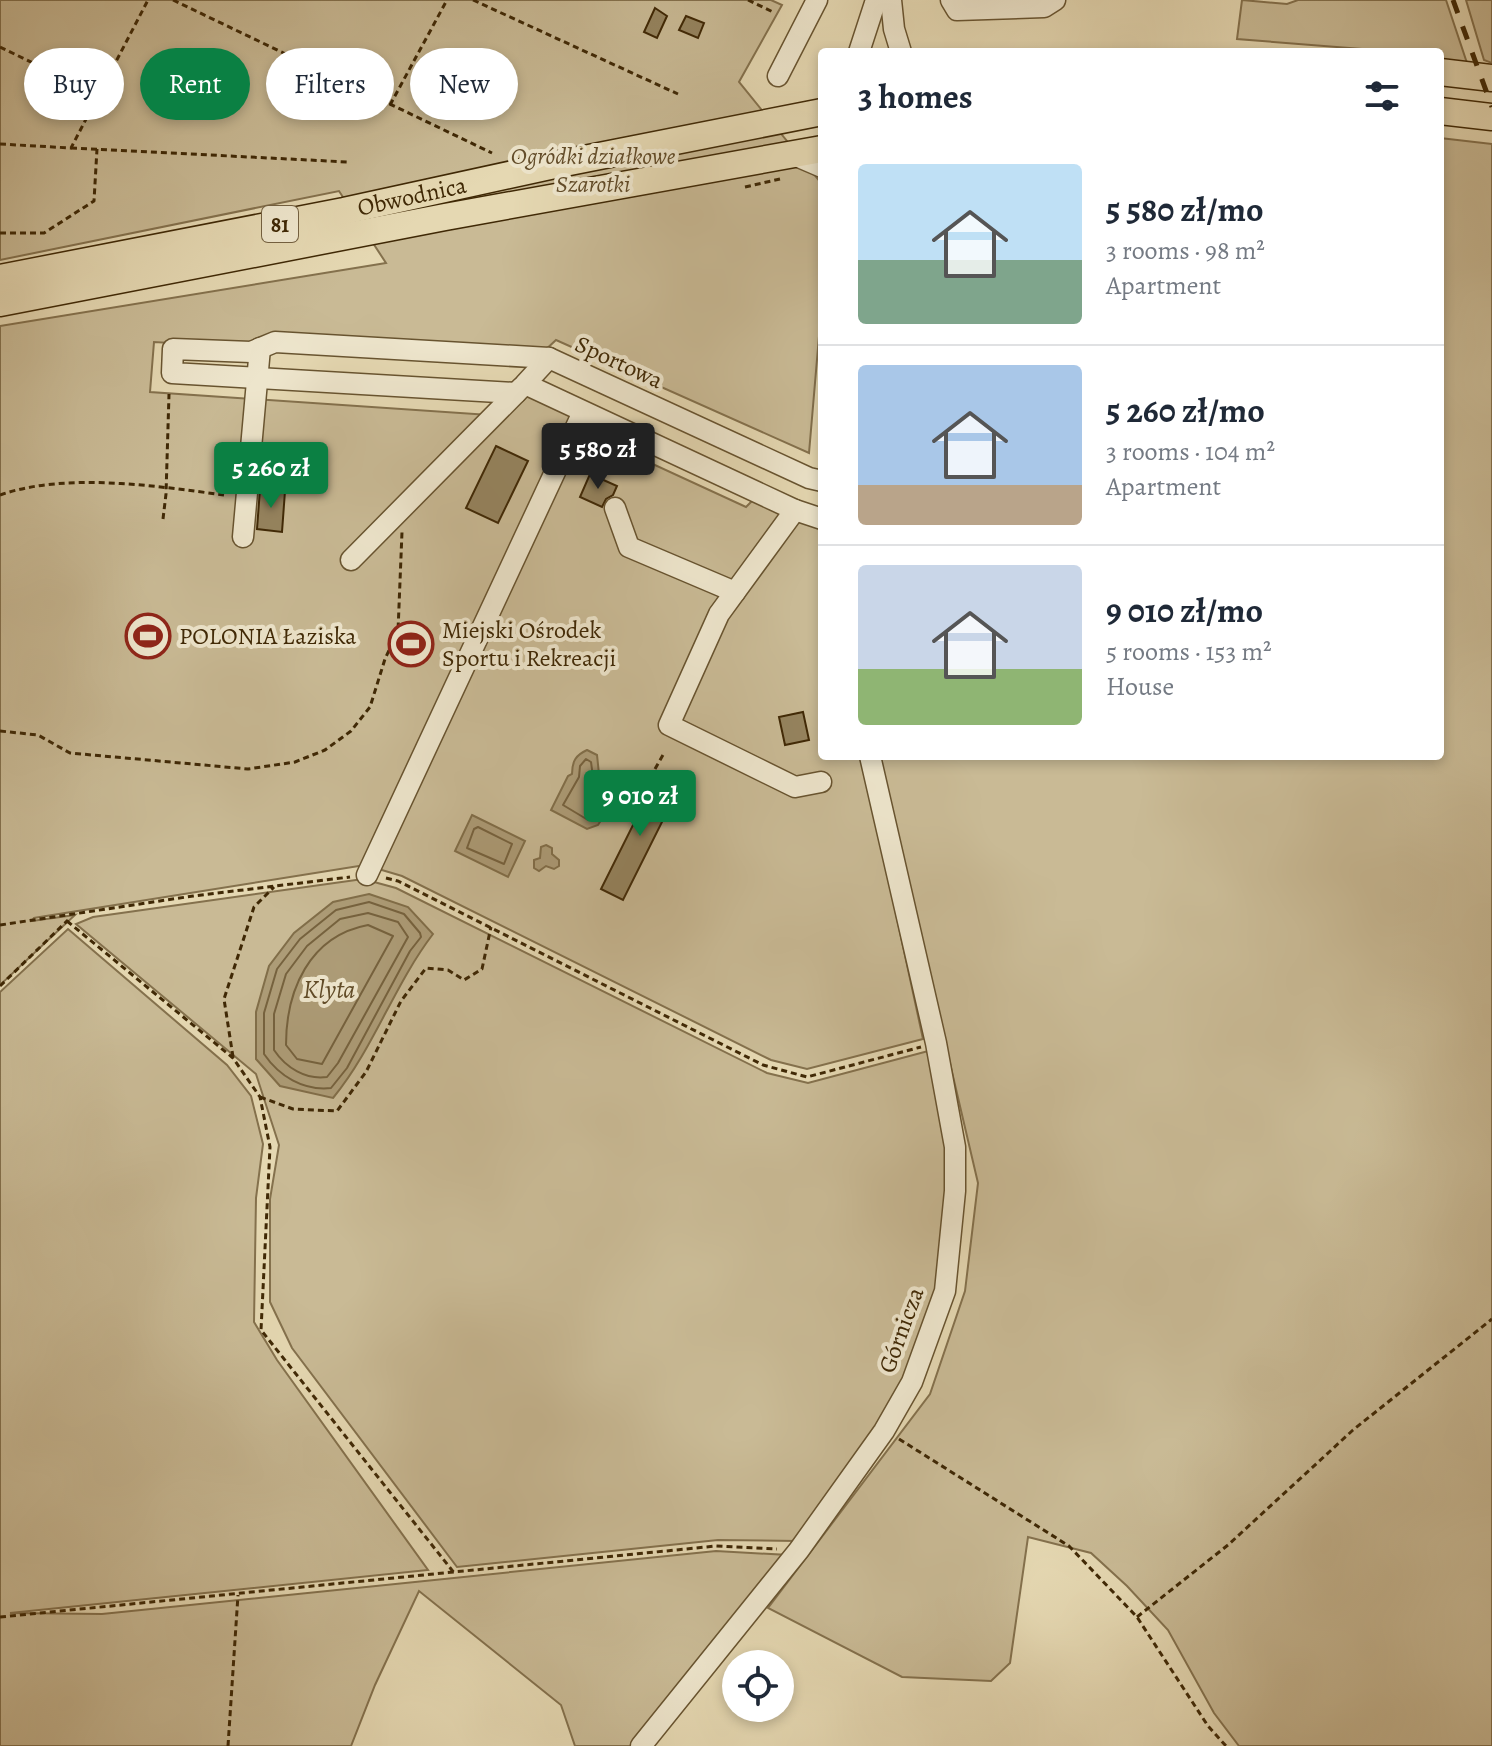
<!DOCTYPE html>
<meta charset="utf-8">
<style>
body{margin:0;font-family:Alegreya,serif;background:#f2f2f3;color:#1f2937;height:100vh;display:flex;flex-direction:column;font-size:30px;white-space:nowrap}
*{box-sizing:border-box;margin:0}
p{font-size:26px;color:#747a83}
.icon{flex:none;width:44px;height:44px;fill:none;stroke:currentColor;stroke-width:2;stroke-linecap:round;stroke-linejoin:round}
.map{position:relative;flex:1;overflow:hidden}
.details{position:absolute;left:818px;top:48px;width:626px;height:712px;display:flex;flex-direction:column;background:#fff;border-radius:8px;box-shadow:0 4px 12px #0003}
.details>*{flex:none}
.guide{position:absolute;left:24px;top:48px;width:674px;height:72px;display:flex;gap:16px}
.controls{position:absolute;left:722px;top:1650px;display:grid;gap:16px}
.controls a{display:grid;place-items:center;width:72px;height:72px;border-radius:50%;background:#fff;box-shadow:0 4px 12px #0003;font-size:40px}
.price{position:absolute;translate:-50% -68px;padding:0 18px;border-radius:8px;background:#0b8043;color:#fff;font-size:26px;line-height:52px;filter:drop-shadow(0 2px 4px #0008)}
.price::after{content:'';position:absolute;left:50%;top:48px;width:24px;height:18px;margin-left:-12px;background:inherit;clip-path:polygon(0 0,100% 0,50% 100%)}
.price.on{background:#222;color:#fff}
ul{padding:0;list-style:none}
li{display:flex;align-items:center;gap:24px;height:200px;padding:0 40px}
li+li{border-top:2px solid #e0e1e3}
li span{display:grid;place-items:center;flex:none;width:224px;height:160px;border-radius:8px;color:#555}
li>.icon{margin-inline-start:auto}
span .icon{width:96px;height:96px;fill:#fffc;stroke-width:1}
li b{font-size:34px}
h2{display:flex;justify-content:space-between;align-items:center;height:96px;padding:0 40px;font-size:34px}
.pill{padding:0 28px;border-radius:36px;background:#fff;box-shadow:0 4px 12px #0003;font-size:28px;line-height:72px}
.pill.on{background:#0b8043;color:#fff}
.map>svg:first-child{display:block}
.green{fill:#c9ba95;stroke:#84714d;stroke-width:2}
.water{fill:#ad9c77;stroke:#816e49;stroke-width:2}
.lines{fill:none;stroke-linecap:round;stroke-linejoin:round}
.shore{stroke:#76623e;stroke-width:2}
.building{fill:#95845f;stroke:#3f2805;stroke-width:2}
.minor-casing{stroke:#685430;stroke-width:23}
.major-casing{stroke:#3f2805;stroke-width:29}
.path{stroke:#3f2805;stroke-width:3;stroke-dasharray:6 4;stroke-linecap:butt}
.minor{stroke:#eee6cd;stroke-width:20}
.major{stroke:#e5d8b2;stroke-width:26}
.rail{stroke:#3f2805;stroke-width:5;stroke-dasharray:14 14;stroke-linecap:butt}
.labels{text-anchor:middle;stroke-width:8;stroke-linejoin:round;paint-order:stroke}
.shield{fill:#eee6cd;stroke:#746141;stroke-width:2}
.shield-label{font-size:22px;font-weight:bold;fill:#3f2805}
.park-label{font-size:24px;font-style:italic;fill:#624c29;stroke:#eee6cd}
.street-label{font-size:24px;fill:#3f2805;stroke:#eee6cd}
.poi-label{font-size:24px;fill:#3f2805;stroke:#eee6cd;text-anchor:start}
.water-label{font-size:26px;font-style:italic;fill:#604b27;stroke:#eee6cd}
</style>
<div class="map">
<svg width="1492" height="1746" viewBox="0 0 1492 1746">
<rect width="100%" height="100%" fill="#e5d8b2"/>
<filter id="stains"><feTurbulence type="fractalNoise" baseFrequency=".0025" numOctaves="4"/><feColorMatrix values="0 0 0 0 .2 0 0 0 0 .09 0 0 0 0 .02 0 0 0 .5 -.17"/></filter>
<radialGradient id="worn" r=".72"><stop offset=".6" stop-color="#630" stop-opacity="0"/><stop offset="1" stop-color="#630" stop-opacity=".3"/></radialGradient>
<!-- green -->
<g class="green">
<path d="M0 0H771L782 5 739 82 822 184V301L809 453 556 340 542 353 242 347 154 342 150 392 504 416 525 391 598 425 594 437 746 507 755 498 821 528 822 756H862L923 1039 807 1069 771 1060 402 876 365 865 34 918 32 921 75 915 0 985V326L386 263 339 191 0 260Z"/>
<path d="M1242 0 1287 4 1298 0H1446L1467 63 1440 59V52H1400L1237 39Z"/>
<path d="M1466 0H1492V63L1484 60Z"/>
<path d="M1440 138 1492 144V1746H1239L1214 1713 1168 1630 1127 1586 1091 1553 1028 1537 1010 1663 991 1681 902 1677 768 1608 930 1394 965 1291 978 1183 878 756H1440Z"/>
<path d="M363 879 396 888 767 1073 808 1083 932 1050 959 1182 946 1287 913 1385 797 1541 718 1540 457 1567 292 1348 270 1302V1199L279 1145 256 1074 76 924 93 917Z"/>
<path d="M68 929 227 1065 251 1096 263 1144 256 1198 254 1322 277 1360 428 1570 10 1613 102 1614 716 1551 788 1555 630 1746H575L561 1705 419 1591 375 1685 351 1746H0V992Z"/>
</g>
<!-- water -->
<g class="water">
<path d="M587 750 597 755 599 774 609 772 617 776 619 785 608 792 601 806 603 817 598 825 587 829 551 810 568 776 572 774C572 761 576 755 587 750Z"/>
<path d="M472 815 525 841 508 877 455 851Z"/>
<path d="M546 845 552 848V854L559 860V866L554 869 546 866 539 871 534 868V860L540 858 541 847Z"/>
<path d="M369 894 408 907 433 934C394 985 374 1048 333 1098L280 1086 256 1059V1012L269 966 294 933 333 902Z"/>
</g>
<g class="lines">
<!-- shore -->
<g class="shore">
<path d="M586 759 591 762 593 777 603 785 593 804 594 816 588 820 563 805 579 777 580 766Z"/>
<path d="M478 827 512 844 504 864 467 848 474 829Z"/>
<path d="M369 902 404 914 420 933 421 937 410 951 347 1068 331 1088C303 1091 279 1076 264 1054V1013L277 969 300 939 336 910Z"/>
<path d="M368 913 398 922 408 937 338 1063 327 1077C306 1080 286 1068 274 1050V1014L286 974 307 946 340 919Z"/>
<path d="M368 925 393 936 322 1064 297 1059 286 1045C286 991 309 936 368 925Z"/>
</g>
</g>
<!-- building -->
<g class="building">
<path d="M655 8 667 16 657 38 644 32Z"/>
<path d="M686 16 704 23 698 38 679 30Z"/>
<path d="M496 446 528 461 498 523 466 508Z"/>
<path d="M590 474 617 486 613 495 606 499 602 507 580 497Z"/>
<path d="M260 489 285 491 282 532 257 529Z"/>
<path d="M803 712 809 740 785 745 779 717Z"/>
<path d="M658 775 680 786 623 900 601 889Z"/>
</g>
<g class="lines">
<!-- minor casing -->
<g class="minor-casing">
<g id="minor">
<path d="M891 0 894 29 901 52"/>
<path d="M951 0 957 10 1044 7 1055 0"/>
<path d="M859 52 876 0"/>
<path d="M778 76 817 0"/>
<path d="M794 155 822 167"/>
<path d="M516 393 172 373 173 349 251 352 275 342 549 358"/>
<path d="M822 481 809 478 549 358 525 384 795 510 822 519"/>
<path d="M615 508 629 547 735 592"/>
<path d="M795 510 719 614 669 725 795 787 821 782"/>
<path d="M243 537 260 348"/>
<path d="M351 560 522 387"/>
<path d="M367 875 583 412"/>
<path d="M641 1746 799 1550 884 1431 912 1382 945 1291 955 1191V1147L936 1043 870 756"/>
</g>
</g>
<!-- major casing -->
<g class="major-casing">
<g id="major">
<path d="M1440 72 1492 78"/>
<path d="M1440 111 1492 117"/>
<path id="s1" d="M0 278 344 211 559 164 822 112"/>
<path d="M0 303 445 217 822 149"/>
</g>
</g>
<!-- path -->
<g class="path">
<path d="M173 0 492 153"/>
<path d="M473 0 678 94"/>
<path d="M748 0 773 12"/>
<path d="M0 47 99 95"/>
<path d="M390 105 447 0"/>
<path d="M0 144 71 148 148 0"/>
<path d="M71 148 348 162"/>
<path d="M745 187 780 179"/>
<path d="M0 233H44L94 201 97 149"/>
<path d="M0 495C66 472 156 486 224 495"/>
<path d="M163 519 166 494 169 394"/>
<path d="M0 731 38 735 70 753 248 769 295 762 325 750 351 731 370 707 385 659 398 631 402 532"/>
<path d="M655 769 663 755"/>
<path d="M386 878 398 881 763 1065 807 1077 921 1047"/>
<path d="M67 921 233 1058 260 1097 270 1147 261 1330 455 1574"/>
<path d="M0 925 193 896 350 877"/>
<path d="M0 986 68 920"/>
<path d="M233 1057 224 999 254 907 274 887"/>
<path d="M260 1097 293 1109 337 1111 366 1072 401 1001 426 968 448 970 464 980 482 969 491 927"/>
<path d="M899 1439 1069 1546 1137 1617 1208 1726 1226 1746"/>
<path d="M0 1617 716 1546 777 1549"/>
<path d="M1137 1617 1228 1545 1353 1430 1492 1319"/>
<path d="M228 1746 238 1595"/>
</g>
<!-- minor -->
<use href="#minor" class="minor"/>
<!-- major -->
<use href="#major" class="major"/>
<!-- rail -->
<path class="rail" d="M1453 0 1492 107"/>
</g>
<!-- icons -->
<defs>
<g id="stadium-ring" transform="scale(2.3)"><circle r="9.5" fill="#eee6cd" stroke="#8f2418" stroke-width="1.5"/><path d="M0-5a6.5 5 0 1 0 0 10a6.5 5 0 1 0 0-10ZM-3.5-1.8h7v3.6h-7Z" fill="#8f2418"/></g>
</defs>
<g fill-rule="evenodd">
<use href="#stadium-ring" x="148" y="636"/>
<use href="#stadium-ring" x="411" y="644"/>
</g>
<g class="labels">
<!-- shield labels -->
<rect class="shield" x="262" y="206" width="36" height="36" rx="6"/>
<g class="shield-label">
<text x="280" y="232">81</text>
</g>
<!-- park labels -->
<g class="park-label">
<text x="593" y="164">Ogródki działkowe<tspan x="593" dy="28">Szarotki</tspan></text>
</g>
<!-- street labels -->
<g class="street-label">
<text dy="8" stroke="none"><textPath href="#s1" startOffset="420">Obwodnica</textPath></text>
<text transform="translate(619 362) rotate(25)" y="8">Sportowa</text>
<text transform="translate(901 1330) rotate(-70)" y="8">Górnicza</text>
</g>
<!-- poi labels -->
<g class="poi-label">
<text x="442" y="638">Miejski Ośrodek<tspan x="442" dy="28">Sportu i Rekreacji</tspan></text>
<text x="179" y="644">POLONIA Łaziska</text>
</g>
<!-- water labels -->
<g class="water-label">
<text x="329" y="998">Klyta</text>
</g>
</g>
<rect width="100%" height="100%" filter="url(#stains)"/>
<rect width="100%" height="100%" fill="url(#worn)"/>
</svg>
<div class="controls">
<a><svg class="icon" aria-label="locate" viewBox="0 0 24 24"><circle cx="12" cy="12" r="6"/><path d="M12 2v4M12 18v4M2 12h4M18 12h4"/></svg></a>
</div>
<b class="price on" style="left:598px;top:491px">5 580 zł</b>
<b class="price" style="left:271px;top:510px">5 260 zł</b>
<b class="price" style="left:640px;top:838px">9 010 zł</b>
<div class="guide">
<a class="pill">Buy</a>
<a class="pill on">Rent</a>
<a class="pill">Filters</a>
<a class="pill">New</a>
</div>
<section class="details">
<h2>3 homes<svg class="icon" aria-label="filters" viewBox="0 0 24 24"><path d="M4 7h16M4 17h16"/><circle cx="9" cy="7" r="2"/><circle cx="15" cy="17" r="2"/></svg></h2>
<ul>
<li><span style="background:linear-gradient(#bfe0f5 60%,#7fa58c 0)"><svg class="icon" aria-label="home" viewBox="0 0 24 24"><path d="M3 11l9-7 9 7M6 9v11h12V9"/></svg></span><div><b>5 580 zł/mo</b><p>3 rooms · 98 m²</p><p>Apartment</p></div></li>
<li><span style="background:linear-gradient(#a9c7e8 75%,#b9a48a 0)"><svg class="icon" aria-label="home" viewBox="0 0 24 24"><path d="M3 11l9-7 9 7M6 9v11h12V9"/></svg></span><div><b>5 260 zł/mo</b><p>3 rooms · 104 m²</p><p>Apartment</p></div></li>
<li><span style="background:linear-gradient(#c9d6e8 65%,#8fb573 0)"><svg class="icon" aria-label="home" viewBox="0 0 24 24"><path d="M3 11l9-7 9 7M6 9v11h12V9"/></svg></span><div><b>9 010 zł/mo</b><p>5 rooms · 153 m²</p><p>House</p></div></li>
</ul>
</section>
</div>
